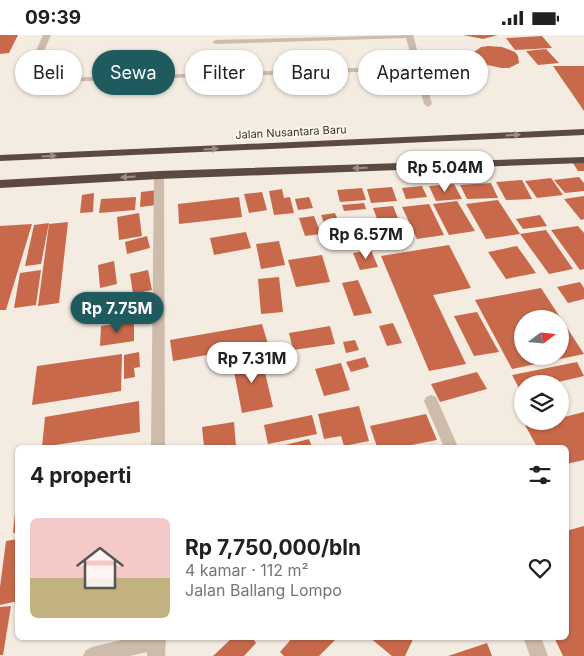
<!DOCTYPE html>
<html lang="id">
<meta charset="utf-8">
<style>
body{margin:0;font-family:Inter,sans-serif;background:#f6f6f6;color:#202124;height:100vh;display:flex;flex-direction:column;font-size:19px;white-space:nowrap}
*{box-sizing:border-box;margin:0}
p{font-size:16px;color:#757577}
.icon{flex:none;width:28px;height:28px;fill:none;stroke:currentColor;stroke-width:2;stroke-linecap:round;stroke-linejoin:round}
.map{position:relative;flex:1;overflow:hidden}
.details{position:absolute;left:15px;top:410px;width:554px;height:195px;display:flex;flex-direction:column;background:#fff;border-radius:8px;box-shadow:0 1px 4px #0004}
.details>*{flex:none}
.guide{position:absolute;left:15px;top:15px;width:555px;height:45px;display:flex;gap:10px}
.needle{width:32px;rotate:74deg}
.tools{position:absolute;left:514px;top:275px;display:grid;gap:10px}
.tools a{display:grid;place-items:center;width:55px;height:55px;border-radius:50%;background:#fff;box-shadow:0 1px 4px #0004;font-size:25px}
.price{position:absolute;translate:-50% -42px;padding:0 11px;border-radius:18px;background:#fff;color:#222;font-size:16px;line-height:32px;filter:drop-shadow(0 1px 2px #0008)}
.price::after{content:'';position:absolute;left:50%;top:30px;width:15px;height:11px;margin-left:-8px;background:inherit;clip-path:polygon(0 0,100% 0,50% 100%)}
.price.on{background:#1f5a5e;color:#fff}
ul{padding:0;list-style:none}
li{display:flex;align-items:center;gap:15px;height:125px;padding:0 15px}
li+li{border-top:1px solid #e0e0e0}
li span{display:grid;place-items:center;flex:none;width:140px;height:100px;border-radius:8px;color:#555}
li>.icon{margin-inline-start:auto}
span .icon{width:60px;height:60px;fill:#fffc;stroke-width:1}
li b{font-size:21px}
h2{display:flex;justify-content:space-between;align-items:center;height:60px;padding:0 15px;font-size:21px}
.pill{padding:0 18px;border-radius:22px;background:#fff;box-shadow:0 1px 4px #0004;font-size:18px;line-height:45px}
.pill.on{background:#1f5a5e;color:#fff}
.status{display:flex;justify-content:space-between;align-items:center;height:35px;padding:0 25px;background:#fff;direction:ltr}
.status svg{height:14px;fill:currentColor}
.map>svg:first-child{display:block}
.building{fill:#c8694b;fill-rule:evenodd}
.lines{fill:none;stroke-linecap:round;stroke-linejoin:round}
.minor{fill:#cdbbac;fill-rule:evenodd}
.highway{fill:#5c4a42;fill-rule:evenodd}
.oneway{fill:#9c8e87}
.labels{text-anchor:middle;stroke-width:4;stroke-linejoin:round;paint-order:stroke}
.far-street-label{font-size:11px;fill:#3b302b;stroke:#fbf5ee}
</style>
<div class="status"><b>09:39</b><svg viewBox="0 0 49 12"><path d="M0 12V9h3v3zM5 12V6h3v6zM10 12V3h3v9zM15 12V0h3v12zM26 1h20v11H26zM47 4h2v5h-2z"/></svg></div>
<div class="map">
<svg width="584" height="621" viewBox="0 0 584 621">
<rect width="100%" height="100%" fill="#f4ebe1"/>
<!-- building -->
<g class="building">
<path d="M0 0H18L9 18 0 19Z"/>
<path d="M463 0H498L483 4Z"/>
<path d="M542 1 552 13 515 15 506 3Z"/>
<path d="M488 11 502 12 515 17 518 21 519 28 509 33H501L479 28 475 24 474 17 481 12Z"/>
<path d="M546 14 559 28 538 30 526 16Z"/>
<path d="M553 31H584V76Z"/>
<path d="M573 128H584V136H578Z"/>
<path d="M579 142 584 148V156L565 158 554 145Z"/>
<path d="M551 143 563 160 537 163 525 146Z"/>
<path d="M522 145 532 164 506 165 496 147Z"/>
<path d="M491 148 498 163 467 164 460 150Z"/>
<path d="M454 149 462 164 436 166 429 151Z"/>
<path d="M422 151 427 162 406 164 402 153Z"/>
<path d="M392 152 397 166 371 168 367 154Z"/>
<path d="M362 153 366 165 340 167 337 155Z"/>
<path d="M282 154 284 163 290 162 294 178 274 180 269 156Z"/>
<path d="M157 155V170L140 172 141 157Z"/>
<path d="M262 157 267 175 249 178 244 159Z"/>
<path d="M94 158 93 177 80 178 82 160Z"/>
<path d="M584 161V184L581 185 564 164Z"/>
<path d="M136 162 135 175 99 178 101 164Z"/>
<path d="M239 162 242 182 179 189 178 169Z"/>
<path d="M309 162 313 173 298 175 295 164Z"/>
<path d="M498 165 520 199 486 204 466 169Z"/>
<path d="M457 166 475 196 449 200 433 169Z"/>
<path d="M364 168 366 174 344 176 342 170Z"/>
<path d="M429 169 444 200 417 204 402 172Z"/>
<path d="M393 171 406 203 385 205 373 173Z"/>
<path d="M139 178 142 201 119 205 117 182Z"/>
<path d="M335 178 342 196 328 198 321 180Z"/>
<path d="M540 180 547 191 523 194 516 184Z"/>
<path d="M314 181 321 199 305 201 299 183Z"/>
<path d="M363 183 373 206 356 208 348 185Z"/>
<path d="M68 187 59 268 38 271 49 189Z"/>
<path d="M49 188 41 229 25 231 34 190Z"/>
<path d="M32 189 6 275H0V191Z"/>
<path d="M578 191 584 198V234L580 235 551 195Z"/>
<path d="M546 195 573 234 549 239 520 199Z"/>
<path d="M246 197 251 213 214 220 210 203Z"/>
<path d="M147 201 150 213 127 219 125 207Z"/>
<path d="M279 206 285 230 261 234 256 209Z"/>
<path d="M449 210 471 253 433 260 466 329 429 336 381 221Z"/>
<path d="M517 211 536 238 506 244 488 217Z"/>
<path d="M371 215 378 232 360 235 353 218Z"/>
<path d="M322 220 330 247 296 252 288 225Z"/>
<path d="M114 226 117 249 100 253 98 230Z"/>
<path d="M41 235 36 270 14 273 20 238Z"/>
<path d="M148 235 152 255 133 259 130 239Z"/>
<path d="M279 242 283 277 261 279 258 244Z"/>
<path d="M358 245 372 278 354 281 342 248Z"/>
<path d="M580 247 584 253V264L568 268 557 252Z"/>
<path d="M541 253 584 319 512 334 475 265ZM522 284H560V321H522Z"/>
<path d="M110 261 112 274 107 275V279L101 281 99 263Z"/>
<path d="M122 273 123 279 109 282 108 277Z"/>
<path d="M477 277 499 317 474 321 454 281Z"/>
<path d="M134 286V306L100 311 101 291Z"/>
<path d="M393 288 402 308 387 311 379 291Z"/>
<path d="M262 289 268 309 173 326 170 305Z"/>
<path d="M330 291 335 309 293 315 289 298Z"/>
<path d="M355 305 359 315 346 318 343 307Z"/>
<path d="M139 317 140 332 134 333 135 342 124 344V320Z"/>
<path d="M122 319 121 356 32 370 37 331Z"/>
<path d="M261 320 273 372 242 378 232 326Z"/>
<path d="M365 322 369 332 351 337 346 327Z"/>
<path d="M577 327 584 341 550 349H522V355H520L512 340Z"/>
<path d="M341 328 350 355 324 361 315 334Z"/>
<path d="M477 337 487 354 440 367 431 349Z"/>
<path d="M139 366 140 397 42 412 45 382Z"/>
<path d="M359 371 369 406 344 411 341 401 324 404 318 379Z"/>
<path d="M584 377V425L566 429V412H537L525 390 543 386H560V383Z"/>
<path d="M426 379 437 405 401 412H377L370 391Z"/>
<path d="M312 380 317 399 268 409 264 390Z"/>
<path d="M234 387 236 412H204L202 392Z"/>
<path d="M309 404 312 412H277Z"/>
<path d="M16 469 18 497 13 498Z"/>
<path d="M584 491V621H563L554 602H566V496Z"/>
<path d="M18 504V566L0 570V552L6 506Z"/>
<path d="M11 571 3 620H0V572Z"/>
<path d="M233 602H252L256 608 244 621H213Z"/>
<path d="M293 602H338L319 621H284L280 617Z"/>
<path d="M369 602H414L405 621H392Z"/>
<path d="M487 608 492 621H448Z"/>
</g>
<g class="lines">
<!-- minor -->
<g class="minor">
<path d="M43 0H51L32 44 414 31 406 3 216 9 212 7 216 5 413 0 432 69 428 72 424 69 415 35 26 48 24 43Z"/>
<path d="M159 137 164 140 165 412H151L154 140Z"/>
<path d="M431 360 436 362 458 412H444L424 366 426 362Z"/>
<path d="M134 602H166L165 621H147V617L130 621H83L86 615 92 612Z"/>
<path d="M523 602H541L548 621H530Z"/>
</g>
<!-- highway -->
<g class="highway">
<path d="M584 94V100L0 126V120Z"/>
<path d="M584 122V128L159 144 0 153V145L159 136Z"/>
</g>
</g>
<!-- one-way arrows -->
<defs><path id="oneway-solid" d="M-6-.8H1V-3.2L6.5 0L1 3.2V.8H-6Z" transform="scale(1.25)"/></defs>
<g class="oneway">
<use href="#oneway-solid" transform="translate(513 100) rotate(-3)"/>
<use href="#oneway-solid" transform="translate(211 114) rotate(-3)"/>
<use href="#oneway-solid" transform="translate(49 121) rotate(-3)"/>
<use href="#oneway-solid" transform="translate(360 133) rotate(178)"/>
<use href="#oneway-solid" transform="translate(128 142) rotate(177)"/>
</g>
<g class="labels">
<!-- far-street labels -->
<g class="far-street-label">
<text transform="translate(291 97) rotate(-3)" y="4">Jalan Nusantara Baru</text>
</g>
</g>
</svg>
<div class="tools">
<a><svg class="needle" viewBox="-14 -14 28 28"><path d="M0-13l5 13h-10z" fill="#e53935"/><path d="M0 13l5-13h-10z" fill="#757577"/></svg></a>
<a><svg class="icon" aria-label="layers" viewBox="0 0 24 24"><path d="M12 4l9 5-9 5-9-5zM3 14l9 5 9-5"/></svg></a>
</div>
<b class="price" style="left:445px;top:158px">Rp 5.04M</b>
<b class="price" style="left:366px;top:225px">Rp 6.57M</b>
<b class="price on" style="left:117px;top:299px">Rp 7.75M</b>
<b class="price" style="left:252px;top:349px">Rp 7.31M</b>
<div class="guide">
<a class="pill">Beli</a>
<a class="pill on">Sewa</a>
<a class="pill">Filter</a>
<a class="pill">Baru</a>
<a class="pill">Apartemen</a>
</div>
<section class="details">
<h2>4 properti<svg class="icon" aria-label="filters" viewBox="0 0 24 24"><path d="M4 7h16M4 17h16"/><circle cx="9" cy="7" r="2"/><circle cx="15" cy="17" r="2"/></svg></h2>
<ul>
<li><span style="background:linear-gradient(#f6c9c9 60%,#c2b280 0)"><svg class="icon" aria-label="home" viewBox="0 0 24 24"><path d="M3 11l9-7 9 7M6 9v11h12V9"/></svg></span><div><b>Rp 7,750,000/bln</b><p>4 kamar · 112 m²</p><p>Jalan Ballang Lompo</p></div><svg class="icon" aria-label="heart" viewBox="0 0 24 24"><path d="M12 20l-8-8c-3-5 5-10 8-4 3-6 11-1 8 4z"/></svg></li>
</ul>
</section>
</div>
